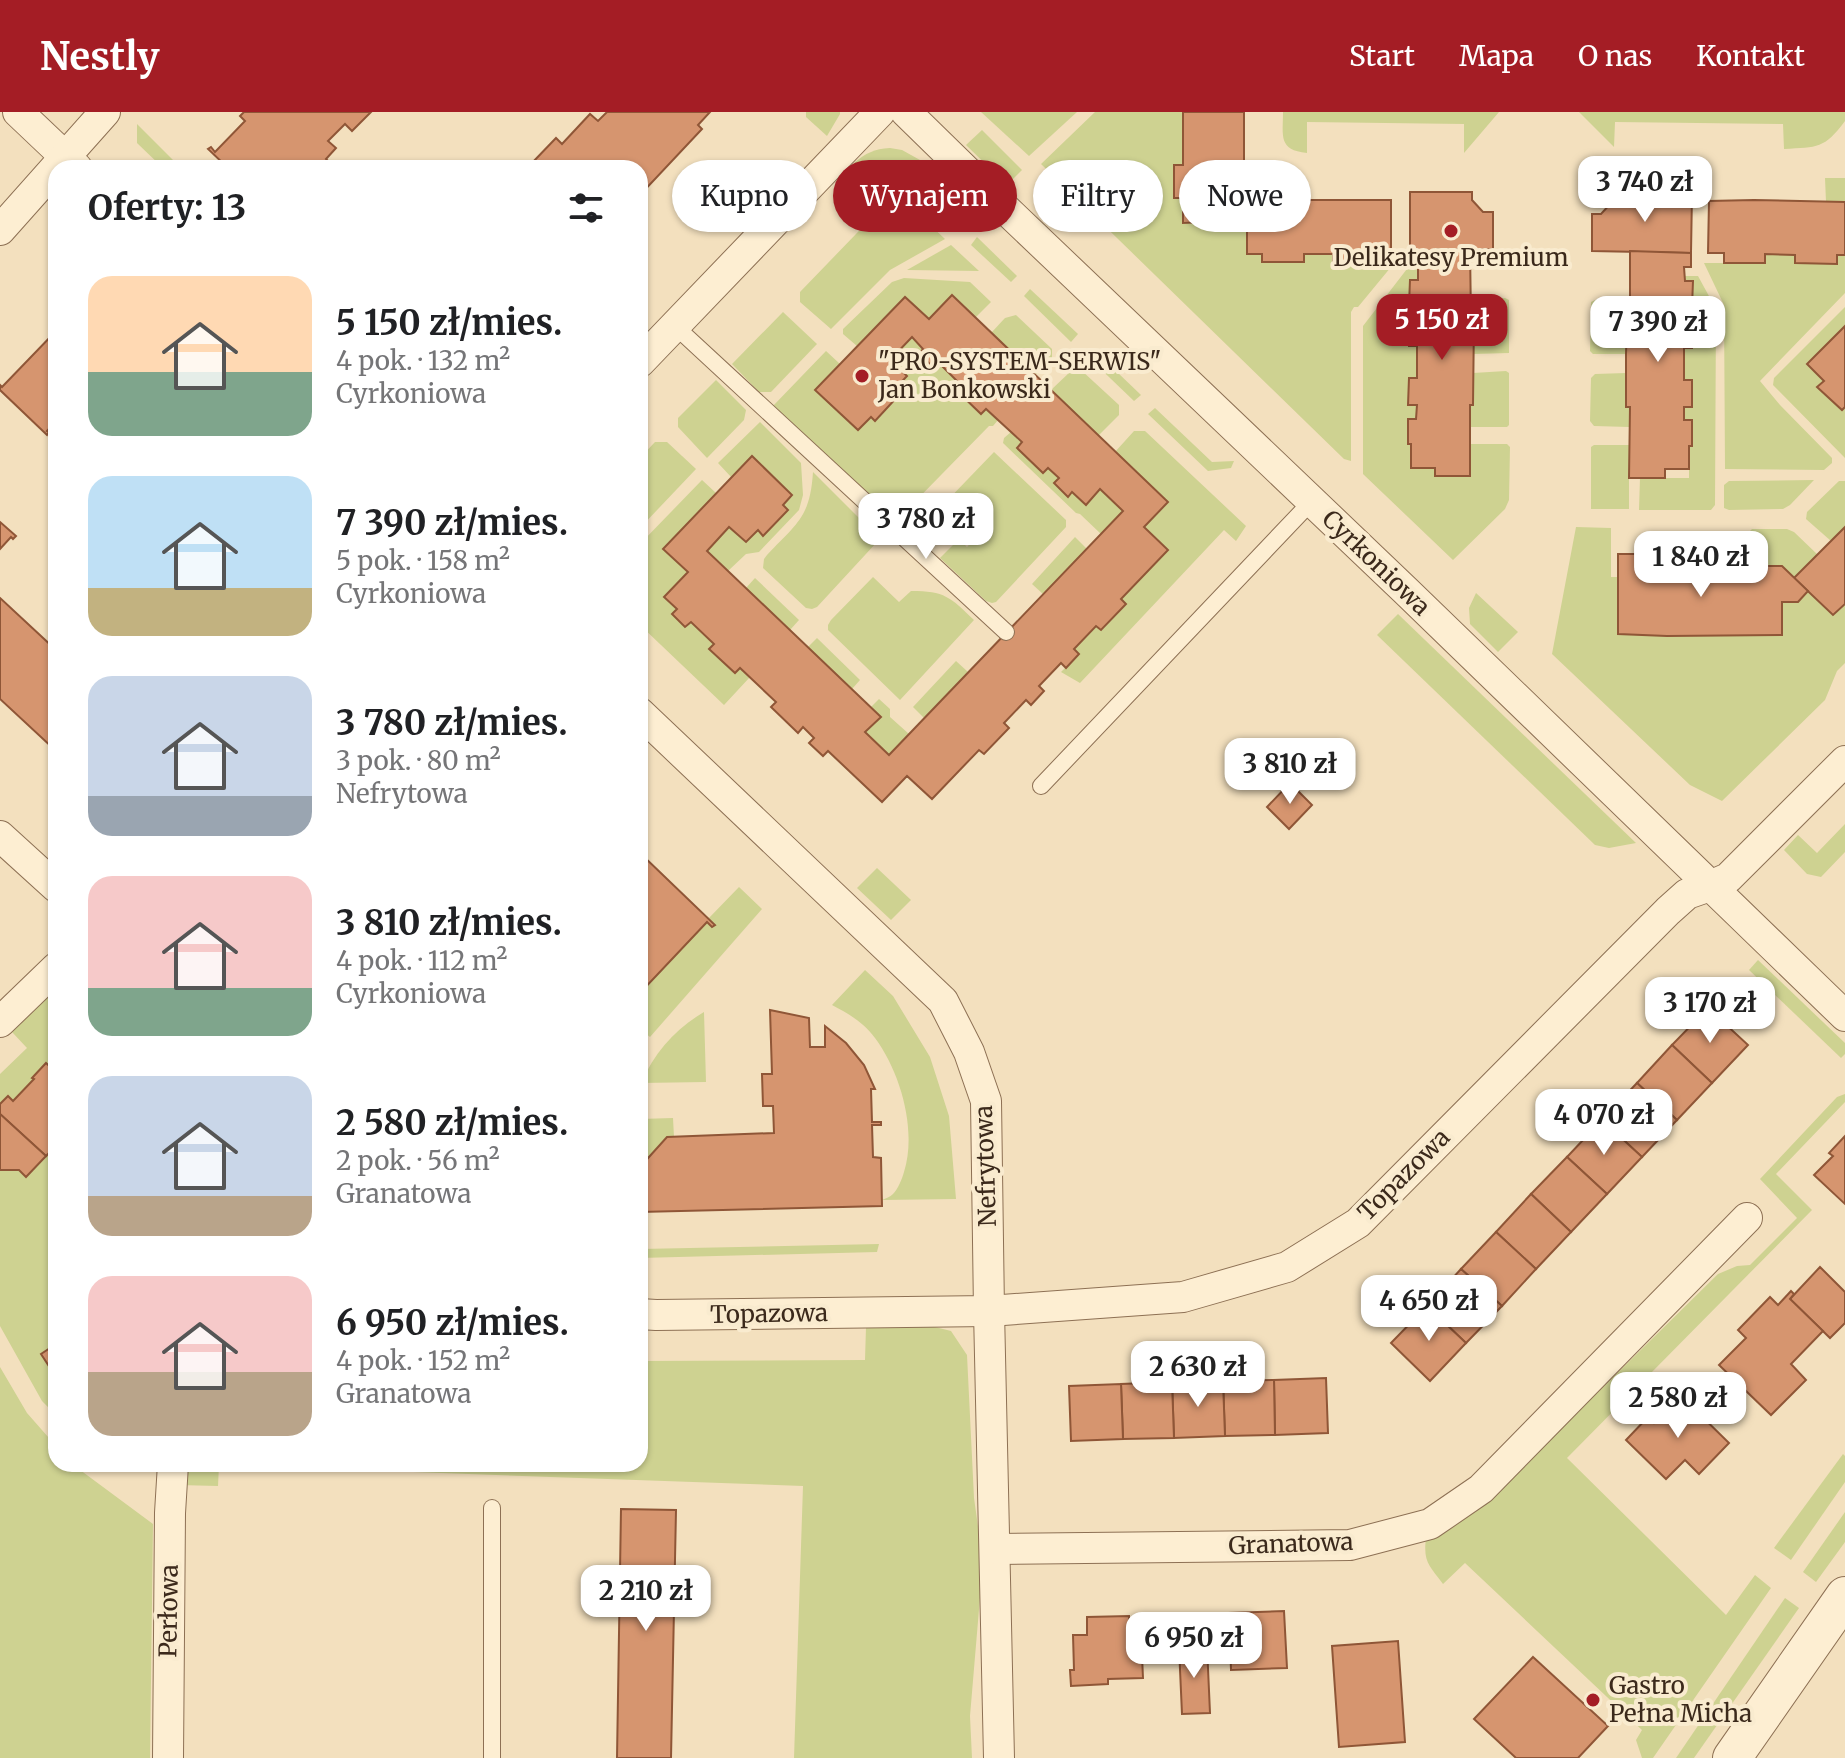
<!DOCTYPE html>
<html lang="pl">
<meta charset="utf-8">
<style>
body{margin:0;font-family:Merriweather,serif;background:#f6f6f6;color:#202124;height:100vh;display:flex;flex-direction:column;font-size:30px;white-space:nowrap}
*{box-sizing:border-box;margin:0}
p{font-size:26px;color:#757577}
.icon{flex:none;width:44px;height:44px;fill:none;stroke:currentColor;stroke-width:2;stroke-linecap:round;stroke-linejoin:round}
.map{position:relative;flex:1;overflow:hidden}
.side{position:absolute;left:48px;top:48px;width:600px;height:1312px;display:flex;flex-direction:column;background:#fff;border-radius:24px;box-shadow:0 2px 6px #0004}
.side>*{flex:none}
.guide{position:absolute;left:672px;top:48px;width:760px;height:72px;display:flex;gap:16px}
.price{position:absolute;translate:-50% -68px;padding:0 18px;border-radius:16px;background:#fff;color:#222;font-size:26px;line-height:52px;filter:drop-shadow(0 2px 4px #0008)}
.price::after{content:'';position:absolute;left:50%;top:48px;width:24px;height:18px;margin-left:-12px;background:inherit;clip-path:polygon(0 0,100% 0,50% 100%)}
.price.current{background:#a41d25;color:#fff}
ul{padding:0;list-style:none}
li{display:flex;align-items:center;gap:24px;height:200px;padding:0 40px}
li span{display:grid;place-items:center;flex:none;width:224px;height:160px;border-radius:24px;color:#555}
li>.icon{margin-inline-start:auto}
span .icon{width:96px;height:96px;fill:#fffc;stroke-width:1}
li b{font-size:34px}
h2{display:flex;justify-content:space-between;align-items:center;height:96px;padding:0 40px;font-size:34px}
.tag{padding:0 28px;border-radius:36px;background:#fff;box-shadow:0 2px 6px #0004;font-size:28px;line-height:72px}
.tag.current{background:#a41d25;color:#fff}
header{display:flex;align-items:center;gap:48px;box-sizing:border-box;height:112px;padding:0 40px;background:#a41d25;color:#fff}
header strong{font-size:38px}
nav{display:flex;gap:44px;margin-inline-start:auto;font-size:28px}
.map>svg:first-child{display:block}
.green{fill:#ced291}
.building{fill:#d6956f;stroke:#8f5637;stroke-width:2}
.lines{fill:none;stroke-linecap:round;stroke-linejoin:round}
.service-casing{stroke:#8d7054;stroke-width:18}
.minor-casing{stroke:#8d7054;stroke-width:32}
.tertiary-casing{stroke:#8d7054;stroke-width:40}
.service{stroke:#fdeed2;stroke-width:16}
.minor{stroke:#fdeed2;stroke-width:30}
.tertiary{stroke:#fdeed2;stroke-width:38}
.poi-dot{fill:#a41d25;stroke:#f9ebcf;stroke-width:3}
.labels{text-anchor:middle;stroke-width:8;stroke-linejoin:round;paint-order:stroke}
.poi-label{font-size:24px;fill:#3b291b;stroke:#f9ebcf;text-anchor:start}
.street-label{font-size:24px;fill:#3b291b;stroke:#f9ebcf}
</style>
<header>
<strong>Nestly</strong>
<nav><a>Start</a><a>Mapa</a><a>O nas</a><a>Kontakt</a></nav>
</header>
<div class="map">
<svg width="1845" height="1646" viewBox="0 0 1845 1646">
<rect width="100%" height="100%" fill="#f3e0be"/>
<!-- green -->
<g class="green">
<path d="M806 0H840V2L827 24 806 5Z"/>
<path d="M981 0H1077L1029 44Z"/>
<path d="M1095 0H1183V53H1174V85L1183 86V111L1226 109V103H1247V142H1262L1304 150V142H1391V155L1358 195H1354L1351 200V349L1344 347 1041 52Z"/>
<path d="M1283 0H1499L1464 41V12L1307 10V41C1278 38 1283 24 1283 0Z"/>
<path d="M1579 0H1845V9C1824 37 1818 35 1784 37L1783 12 1615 10 1614 35Z"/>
<path d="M137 12 181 56H163L137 31Z"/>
<path d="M982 18 1022 58 1007 73 966 33Z"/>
<path d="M890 36 902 38 920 48 900 68 874 70 854 51C866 41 874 37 890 36Z"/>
<path d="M1825 66H1845V90H1826Z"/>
<path d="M905 89 945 127 890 158 831 217 800 190V180L884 93Z"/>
<path d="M977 125 1017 164 1011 170 971 133Z"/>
<path d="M951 133 979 159 907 158Z"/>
<path d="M1765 142 1795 143V151L1836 152 1837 143H1845V181L1760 269 1780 293 1832 346V351L1824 358 1725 357 1724 193 1704 151H1765Z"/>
<path d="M1410 153H1418V168L1410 169 1409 193H1418V207L1409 208V234H1417V266L1409 267 1408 293H1417L1416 307 1408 332H1411V356H1435L1436 364H1470V332H1507L1510 335 1509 388 1505 397 1453 448 1363 362V214Z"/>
<path d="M1685 164H1698L1716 197 1715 393 1711 398H1639L1640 366H1689V334H1692L1684 308V295H1692V269L1684 268V236L1692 235 1693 210 1684 209 1685 195H1692L1693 170 1685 169Z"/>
<path d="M904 166 970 170 991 190 975 206 929 207 904 185 857 234 843 222V217L892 170Z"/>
<path d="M1030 177 1078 222 1071 230 1024 184Z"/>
<path d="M1505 186 1509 188V241L1474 242V208L1471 207V188Z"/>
<path d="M1595 188H1630V208L1627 209 1626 242H1593L1590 239 1591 190Z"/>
<path d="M1845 195V214L1807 252 1824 269 1818 276 1841 298 1845 295V346L1773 273 1774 266Z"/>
<path d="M783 200 817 232 771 280H759L732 252Z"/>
<path d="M1016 203 1052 237V246L1035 263 991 221 1005 206Z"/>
<path d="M912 225 923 237 919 242 932 254 937 249 998 308 993 314H989L894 411 773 294 826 239 840 252 816 278 876 309 899 284 894 278 907 264 890 248Z"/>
<path d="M1092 236 1141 283 1134 289 1085 242Z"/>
<path d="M1081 258 1119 293V303L1098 324 1051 278 1071 259Z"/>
<path d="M1506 259 1509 261V313L1507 315H1470V293H1473V261Z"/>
<path d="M1626 261V295H1630L1629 315 1594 314 1590 309 1591 266 1595 262Z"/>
<path d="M716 268 746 298 744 308 707 346 678 315V306Z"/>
<path d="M1155 296 1212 350 1234 349 1231 356 1208 359 1148 302Z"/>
<path d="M760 310 801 351 803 383 799 398 759 440 746 442 728 459 707 439 729 415 746 430 758 418 763 423 788 398 783 393 792 383 753 345 732 366 718 351Z"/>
<path d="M1134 319H1145L1246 414 1236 429 1224 418 1080 571 1061 560 1079 542 1074 537 1096 514 1102 518 1126 492 1121 487 1168 438 1144 415 1115 340Z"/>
<path d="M1011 320 1022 330 1017 336 1043 361 1048 356 1059 366 1054 372 1067 384 1072 380 1086 392 1100 377 1123 399 1101 422 1080 402 1076 401 1003 331 1004 326Z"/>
<path d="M655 330H667L696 357 640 416V346Z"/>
<path d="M1594 333H1629V397H1591V335Z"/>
<path d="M994 340 1066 408V415L996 490 992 491 986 489 940 446 959 427 967 435 975 426 941 395Z"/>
<path d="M813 360 877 424V430L817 495 812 497 806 496 763 456 764 447 767 443C797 411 810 406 813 360Z"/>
<path d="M702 368 716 381 688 460 664 485 714 532 710 537 734 561 740 556 750 565 724 593 640 513V432Z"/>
<path d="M1814 368 1790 393 1783 397 1729 398 1724 396V373L1729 369Z"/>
<path d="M1839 369H1845V415L1831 429 1806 407 1807 400Z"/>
<path d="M1576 415 1611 416V465H1618V522L1667 524 1782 523V490H1798L1808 479 1833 503 1845 492V551L1837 559 1825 588 1722 689 1690 673 1552 542Z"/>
<path d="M1752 417H1787L1794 420 1818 443 1794 466 1782 454H1747V422Z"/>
<path d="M1075 425 1087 437 1043 482 1032 472Z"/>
<path d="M873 465 899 490 911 479C945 479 950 485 974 508L900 588 828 518V513L831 508Z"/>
<path d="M755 466 799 508 790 518 746 476Z"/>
<path d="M1476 481 1518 520 1498 540 1470 512 1469 496Z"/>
<path d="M1398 502 1636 731 1609 736 1595 733 1377 523Z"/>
<path d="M817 526 860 568 852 577 808 535Z"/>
<path d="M956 549 968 560 924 606 913 595Z"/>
<path d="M879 587 890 597V605L909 622 889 643 865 620 880 605 871 595Z"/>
<path d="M1845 712V740L1821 765 1807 762 1784 738 1798 723 1817 741Z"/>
<path d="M877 756 911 788 891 808 857 776Z"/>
<path d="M739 775 762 797 650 925 640 917V900L645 895 640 890 642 888 640 886V881L707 810 713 815 714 812 709 806Z"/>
<path d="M1758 848 1845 931V942L1841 946 1749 858Z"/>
<path d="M865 858 893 884 930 945 949 1004 956 1087 882 1088C886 1086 890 1085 893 1082 898 1077 902 1067 904 1060 917 1019 901 961 875 926 863 910 849 902 832 893Z"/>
<path d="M56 877V1303L42 1289 0 1214V962L27 936 12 920Z"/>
<path d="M704 900 706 970 641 971C655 940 675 917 704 900Z"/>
<path d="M1845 982V990L1776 1062 1812 1098 1567 1346 1726 1503 1755 1463 1771 1476 1653 1646H1642L1636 1628 1642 1618 1465 1451 1443 1472C1429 1453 1423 1450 1426 1426L1520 1357 1718 1162 1737 1154 1750 1153 1797 1106 1760 1067 1837 985Z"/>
<path d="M673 1006 674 1025H667L640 1055V1007Z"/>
<path d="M879 1132 877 1140 640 1146V1137Z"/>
<path d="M927 1213 951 1219 967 1243 974 1386 983 1450 970 1604 972 1646H794L803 1374 219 1353 218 1374 178 1373 179 1352H640V1249L865 1248 866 1215Z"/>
<path d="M0 1255 27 1301 56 1334V1352H72L153 1412 150 1646H0Z"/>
<path d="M1843 1342 1845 1344V1370L1791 1448 1774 1436Z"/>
<path d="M1845 1400V1430L1816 1470 1803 1460Z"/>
<path d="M1785 1486 1799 1496 1694 1646H1676Z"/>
</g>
<!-- building -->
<g class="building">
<path d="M244 0H371L352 19 345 12 328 29 336 36 326 47 335 56H228L208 37 211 35 215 40 245 9 240 4Z"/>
<path d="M607 0H710L698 13 702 17 640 83V56H531L527 52 529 50 531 52 556 26 562 32 590 2 598 9Z"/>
<path d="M1183 0H1244V69H1247V103H1226V109L1183 111V86H1174V53H1183Z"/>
<path d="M1410 80H1472V88L1483 100H1493V137L1410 139Z"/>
<path d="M1612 81 1692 82 1691 141 1592 139V102H1601L1612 90Z"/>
<path d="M1247 88H1391V142H1376V150H1333V142H1304V150H1262V142H1247Z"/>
<path d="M1754 88 1845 90V143H1837V152L1795 151V143L1765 142V151H1724V141H1708L1709 89Z"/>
<path d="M1435 137H1470L1471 207H1474L1473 293H1470V364H1435V356H1411V332H1408V307H1416L1417 293H1408L1409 266H1417V234H1409V207H1418V193H1409L1410 168H1418V153H1410V139H1435Z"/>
<path d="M1630 139 1691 141V155H1684L1685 169H1693L1692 195H1685L1684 209H1693L1692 236H1684V268H1692V295H1684V308H1692V334H1689V357H1665V366H1629L1630 295H1626V242L1627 208H1630Z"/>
<path d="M952 183 1168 390 1144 415 1168 438 1121 487 1126 492 1101 518 1096 514 1074 537 1079 542 1066 556 1061 551 1039 574 1044 579 1031 593 1026 588 1004 611 1009 616 984 642 979 638 932 687 907 664 882 690 828 639 823 644 809 631 814 626 803 615 798 621 771 595 776 590 740 556 735 561 709 537 714 532 691 510 685 515 672 502 677 497 664 485 688 460 663 437 752 344 792 383 783 393 788 398 763 424 758 418 746 430 729 415 707 439 881 605 865 620 889 643 1123 399 1100 377 1086 393 1072 380 1068 385 1054 371 1059 366 1048 356 1043 361 1017 336 1022 330 986 297 981 302 955 277 960 272 937 249 932 254 919 242 923 237 912 225 890 248 907 264 894 278 899 283 875 309 871 305 858 318 815 278 905 185 929 207Z"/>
<path d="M1845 214V295L1842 298 1817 275 1824 269 1807 252Z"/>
<path d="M56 219V309L47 319 49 320 47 323 0 278V273L2 275Z"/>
<path d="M0 410 16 424 13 427 11 425 0 437Z"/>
<path d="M1845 415V492L1833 503 1794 466Z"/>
<path d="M1618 442H1668L1667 457H1746L1747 454H1782L1808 479 1798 490H1782V523L1667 524 1618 522Z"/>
<path d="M0 486 56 538V639L0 587Z"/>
<path d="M1290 671 1312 693 1289 717 1267 695Z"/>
<path d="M640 741 715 813 712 815 707 810 640 881Z"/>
<path d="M1708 896 1748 933 1712 971 1672 933Z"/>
<path d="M770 898 809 906 810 935H825V914L846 931 864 953 875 977H871L872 1010H881V1013H872L873 1045 881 1046 882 1094 640 1100V1055L667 1025 774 1021 773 994H763L762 962H772Z"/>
<path d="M1672 933 1712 971 1677 1008 1637 971Z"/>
<path d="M46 951 56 960V1034L46 1044 0 1002V992L8 984 13 989 34 967 32 966Z"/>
<path d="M1637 971 1677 1008 1642 1045 1602 1008Z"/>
<path d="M0 1002 46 1044 26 1065 19 1058H0Z"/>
<path d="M1602 1008 1642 1045 1607 1082 1567 1045Z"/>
<path d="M1845 1024V1092L1814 1063 1833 1044 1829 1041Z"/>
<path d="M1567 1045 1607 1082 1571 1120 1531 1082Z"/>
<path d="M1531 1082 1571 1120 1536 1157 1496 1120Z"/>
<path d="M1496 1120 1536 1157 1502 1194 1461 1157Z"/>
<path d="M1820 1155 1845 1180V1211L1830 1226 1790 1187Z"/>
<path d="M1461 1157 1502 1194 1466 1231 1427 1194Z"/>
<path d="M1791 1179 1794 1182 1790 1187 1823 1219 1791 1252 1806 1268 1771 1303 1719 1253 1746 1226 1738 1218 1770 1185 1778 1193Z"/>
<path d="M1427 1194 1466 1231 1430 1269 1391 1231Z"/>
<path d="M56 1232V1265L41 1242Z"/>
<path d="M1326 1266 1328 1321 1275 1323 1274 1268Z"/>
<path d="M1274 1268 1275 1323 1225 1324 1223 1269Z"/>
<path d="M1223 1269 1225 1324 1174 1326 1172 1270Z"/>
<path d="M1172 1270 1174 1326 1123 1327 1121 1272Z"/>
<path d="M1121 1272 1123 1327 1071 1329 1069 1274Z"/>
<path d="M1681 1284 1729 1331 1699 1362 1685 1348 1666 1367 1626 1328 1648 1305 1654 1311Z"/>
<path d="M621 1397 676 1398 671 1646H617Z"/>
<path d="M1284 1499 1287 1556 1231 1558 1229 1501Z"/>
<path d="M1129 1504 1130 1521H1141L1143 1566 1108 1567V1572L1071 1574 1070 1558H1074L1073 1523H1087V1505Z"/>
<path d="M1398 1529 1405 1630 1339 1635 1332 1534Z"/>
<path d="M1207 1534 1210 1601 1182 1602 1179 1535Z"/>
<path d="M1533 1545 1608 1614 1578 1646H1516L1474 1607Z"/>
</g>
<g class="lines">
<!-- service casing -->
<g class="service-casing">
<g id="service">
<path d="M675 214 1006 520"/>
<path d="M1041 674 1312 389"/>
<path d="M492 1646V1396"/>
</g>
</g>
<!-- minor casing -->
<g class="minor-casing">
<g id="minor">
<path d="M18 0 77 56"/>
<path d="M906 0 996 88 1406 479 1845 904"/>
<path d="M0 118 105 0"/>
<path d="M640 250 880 0"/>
<path d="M640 601 943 889 969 940 986 989 989 1199 999 1646"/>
<path d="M0 724 56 775"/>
<path d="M0 910 56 856"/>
<path d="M640 1202 656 1203 989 1199 1183 1185 1287 1155 1358 1111 1668 799 1687 782 1710 774 1728 766 1845 649"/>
<path d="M996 1437 1350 1433 1430 1412 1481 1377 1747 1106"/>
<path d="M168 1646 170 1401 173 1352"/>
</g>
</g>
<!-- tertiary casing -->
<g class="tertiary-casing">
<path id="tertiary" d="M1732 1646 1845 1484"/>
</g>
<!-- service -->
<use href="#service" class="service"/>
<!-- minor -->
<use href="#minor" class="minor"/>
<!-- tertiary -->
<use href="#tertiary" class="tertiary"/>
</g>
<!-- markers -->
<g class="poi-dot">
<circle cx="1451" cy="119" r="8"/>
<circle cx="862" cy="264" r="8"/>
<circle cx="1593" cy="1588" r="8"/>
</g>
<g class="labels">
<!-- poi labels -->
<g class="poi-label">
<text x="1451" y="154" text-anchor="middle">Delikatesy Premium</text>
<text x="878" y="258">"PRO-SYSTEM-SERWIS"<tspan x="878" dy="28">Jan Bonkowski</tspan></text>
<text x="1609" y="1582">Gastro<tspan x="1609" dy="28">Pełna Micha</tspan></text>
</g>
<!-- street labels -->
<g class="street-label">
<text transform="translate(1376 451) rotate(44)" y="8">Cyrkoniowa</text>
<text transform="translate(986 1054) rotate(-92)" y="8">Nefrytowa</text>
<text transform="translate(1404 1063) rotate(-45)" y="8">Topazowa</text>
<text transform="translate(769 1202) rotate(-1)" y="8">Topazowa</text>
<text transform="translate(1291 1432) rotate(-2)" y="8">Granatowa</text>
<text transform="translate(169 1499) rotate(-89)" y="8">Perłowa</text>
</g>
</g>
</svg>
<b class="price" style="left:1645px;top:112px">3 740 zł</b>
<b class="price current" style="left:1442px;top:250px">5 150 zł</b>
<b class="price" style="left:1658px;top:252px">7 390 zł</b>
<b class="price" style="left:926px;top:449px">3 780 zł</b>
<b class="price" style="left:1701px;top:487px">1 840 zł</b>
<b class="price" style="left:1290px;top:694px">3 810 zł</b>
<b class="price" style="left:1710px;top:933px">3 170 zł</b>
<b class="price" style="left:1604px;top:1045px">4 070 zł</b>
<b class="price" style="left:1429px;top:1231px">4 650 zł</b>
<b class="price" style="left:1198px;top:1297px">2 630 zł</b>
<b class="price" style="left:1678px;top:1328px">2 580 zł</b>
<b class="price" style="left:646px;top:1521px">2 210 zł</b>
<b class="price" style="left:1194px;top:1568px">6 950 zł</b>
<div class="guide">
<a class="tag">Kupno</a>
<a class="tag current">Wynajem</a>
<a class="tag">Filtry</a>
<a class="tag">Nowe</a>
</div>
<section class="side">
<h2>Oferty: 13<svg class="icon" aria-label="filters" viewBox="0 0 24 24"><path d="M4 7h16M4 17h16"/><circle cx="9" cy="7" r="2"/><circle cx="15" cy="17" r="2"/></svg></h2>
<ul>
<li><span style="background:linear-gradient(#ffd9b3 60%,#7fa58c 0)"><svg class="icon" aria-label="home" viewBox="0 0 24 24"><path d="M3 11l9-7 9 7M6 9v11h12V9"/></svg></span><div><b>5 150 zł/mies.</b><p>4 pok. · 132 m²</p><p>Cyrkoniowa</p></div></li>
<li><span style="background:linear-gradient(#bfe0f5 70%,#c2b280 0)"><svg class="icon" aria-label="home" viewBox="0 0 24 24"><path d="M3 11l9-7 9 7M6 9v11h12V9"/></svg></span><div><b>7 390 zł/mies.</b><p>5 pok. · 158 m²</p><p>Cyrkoniowa</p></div></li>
<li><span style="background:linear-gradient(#c9d6e8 75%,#9aa5b1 0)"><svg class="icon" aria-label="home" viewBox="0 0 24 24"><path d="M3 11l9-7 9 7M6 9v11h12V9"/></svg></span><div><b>3 780 zł/mies.</b><p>3 pok. · 80 m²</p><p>Nefrytowa</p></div></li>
<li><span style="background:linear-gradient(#f6c9c9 70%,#7fa58c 0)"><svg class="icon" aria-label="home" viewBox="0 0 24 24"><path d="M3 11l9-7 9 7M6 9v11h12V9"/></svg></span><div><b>3 810 zł/mies.</b><p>4 pok. · 112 m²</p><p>Cyrkoniowa</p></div></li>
<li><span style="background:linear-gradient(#c9d6e8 75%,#b9a48a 0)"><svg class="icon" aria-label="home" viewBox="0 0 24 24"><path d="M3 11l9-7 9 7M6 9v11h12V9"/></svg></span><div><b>2 580 zł/mies.</b><p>2 pok. · 56 m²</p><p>Granatowa</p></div></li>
<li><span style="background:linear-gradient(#f6c9c9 60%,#b9a48a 0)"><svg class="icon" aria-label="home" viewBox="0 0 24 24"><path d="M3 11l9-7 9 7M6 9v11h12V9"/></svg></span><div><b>6 950 zł/mies.</b><p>4 pok. · 152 m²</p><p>Granatowa</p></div></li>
</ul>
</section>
</div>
